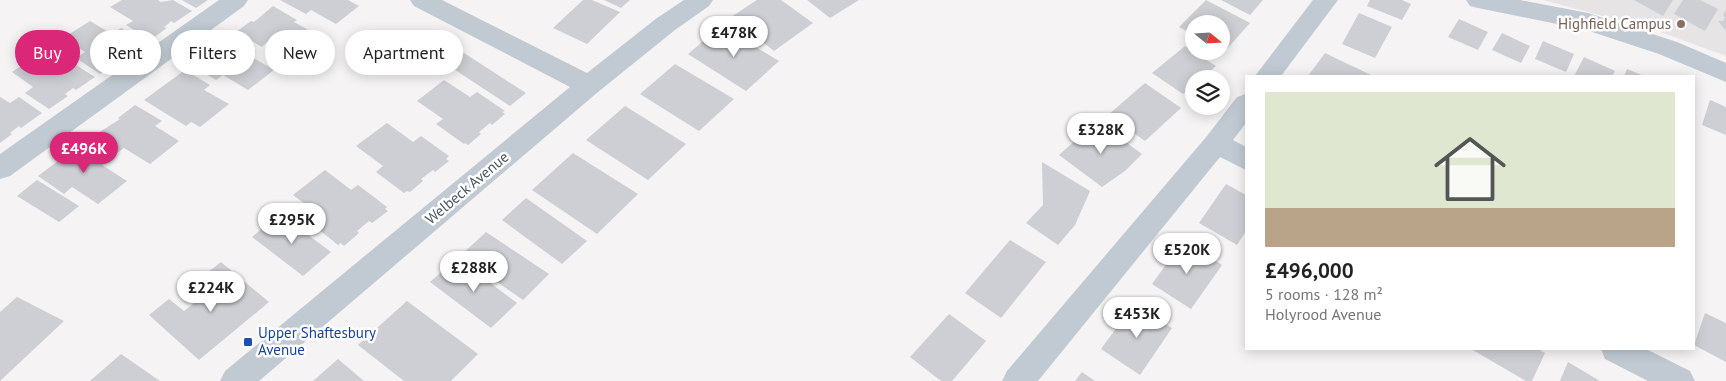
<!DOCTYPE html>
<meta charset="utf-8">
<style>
body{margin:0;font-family:"PT Sans",sans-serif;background:#f2f2f2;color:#222;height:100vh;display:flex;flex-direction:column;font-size:19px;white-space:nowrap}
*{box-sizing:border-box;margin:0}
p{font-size:16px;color:#767676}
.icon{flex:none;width:28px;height:28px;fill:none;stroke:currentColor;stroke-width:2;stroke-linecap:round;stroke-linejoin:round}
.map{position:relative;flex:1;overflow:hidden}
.drawer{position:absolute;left:1245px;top:75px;width:450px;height:275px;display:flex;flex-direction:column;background:#fff;border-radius:0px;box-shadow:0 2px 12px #0003}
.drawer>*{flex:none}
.banner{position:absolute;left:15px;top:30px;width:475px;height:45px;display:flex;gap:10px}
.needle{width:32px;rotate:108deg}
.buttons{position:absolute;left:1185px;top:15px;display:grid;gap:10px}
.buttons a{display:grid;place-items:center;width:45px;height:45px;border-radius:50%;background:#fff;box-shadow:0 2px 12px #0003;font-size:25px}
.price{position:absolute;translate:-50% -42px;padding:0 11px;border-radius:18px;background:#fff;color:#222;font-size:16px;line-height:32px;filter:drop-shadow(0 1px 2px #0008)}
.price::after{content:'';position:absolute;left:50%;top:30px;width:15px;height:11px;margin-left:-8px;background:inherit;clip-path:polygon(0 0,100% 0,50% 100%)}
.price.active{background:#db2777;color:#fff}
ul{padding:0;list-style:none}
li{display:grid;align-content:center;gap:10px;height:265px;padding:0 20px}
li span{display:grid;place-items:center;height:155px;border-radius:0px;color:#555}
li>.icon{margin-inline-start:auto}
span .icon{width:90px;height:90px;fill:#fffc;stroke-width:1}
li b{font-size:21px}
.tag{padding:0 18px;border-radius:22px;background:#fff;box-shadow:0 2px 12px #0003;font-size:18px;line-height:45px}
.tag.active{background:#db2777;color:#fff}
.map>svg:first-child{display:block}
.education{fill:#e6e4e5}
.building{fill:#cdcfd5}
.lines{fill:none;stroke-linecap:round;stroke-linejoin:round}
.street{fill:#c1cad2;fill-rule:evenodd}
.education-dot{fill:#8d6e63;stroke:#fff;stroke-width:2}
.transit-dot{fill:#1a4fb4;stroke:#fff;stroke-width:2}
.labels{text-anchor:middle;stroke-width:5;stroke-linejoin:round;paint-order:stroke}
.education-label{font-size:15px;fill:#785e54;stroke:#fff;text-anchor:end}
.street-label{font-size:15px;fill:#4a5661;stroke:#fff}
.transit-label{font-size:15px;fill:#164399;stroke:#fff;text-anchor:start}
</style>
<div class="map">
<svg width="1726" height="381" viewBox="0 0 1726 381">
<rect width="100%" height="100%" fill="#f5f3f3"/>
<!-- education -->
<path class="education" d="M1543 0H1726V56L1655 30Z"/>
<!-- building -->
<g class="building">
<path d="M122 0H158L161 2 173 0 192 11 174 23 171 21 168 24 164 27 167 28 150 40 126 25 133 21 110 7Z"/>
<path d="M182 0H208L196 8Z"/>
<path d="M280 0H348L359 6 336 24 311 10 306 14Z"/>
<path d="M583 0H592L620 12 587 44 553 28Z"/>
<path d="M604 0H630L621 8Z"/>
<path d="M757 0H781L813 23 774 51 731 17Z"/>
<path d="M807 0H859L830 18Z"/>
<path d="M1206 0 1250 23 1224 52 1221 50V24H1194V35L1179 27Z"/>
<path d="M1221 0H1263L1250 15Z"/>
<path d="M1370 0H1402L1411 4 1402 20 1367 6Z"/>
<path d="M1634 0H1673L1663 16Z"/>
<path d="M1683 0H1700L1718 9 1705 31 1674 14Z"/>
<path d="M273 6 297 20 294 22 319 36 292 56 267 42 262 47 236 32 251 21 254 22Z"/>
<path d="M1726 10V31L1718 21H1723L1725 17 1723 16Z"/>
<path d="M1359 13 1392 27 1375 58 1342 44Z"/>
<path d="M1459 19 1488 32 1478 50 1448 37Z"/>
<path d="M90 21 112 34 121 28 145 43 126 56 123 54 116 59 119 61 100 74 76 58 85 52 63 38Z"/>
<path d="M721 26 779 61 746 91 688 54Z"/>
<path d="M1502 33 1530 46 1521 63 1492 50Z"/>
<path d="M231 37 256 51 250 56 274 70 248 90 223 75 216 80 191 65 208 53 210 54Z"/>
<path d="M1543 41 1574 54 1566 72 1535 59Z"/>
<path d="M1185 46 1216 66 1201 79H1194V85L1183 94 1152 73Z"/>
<path d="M41 53 62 68 71 62 95 77 76 90 73 88 65 94 68 96 49 109 25 93 33 87 12 72Z"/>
<path d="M464 53 526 93 510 106 449 66Z"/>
<path d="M1325 53 1373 76H1308Z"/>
<path d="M1584 57 1615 71 1612 76H1574Z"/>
<path d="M675 64 734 99 699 131 640 94Z"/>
<path d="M1627 69 1644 76H1624Z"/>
<path d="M185 70 210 85 204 90 229 104 200 127 191 122 186 126 144 100Z"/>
<path d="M444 80 470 97 477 92 505 111 502 112 505 114 492 125 490 123 479 132 481 134 468 145 465 143 464 144 436 124 443 119 417 101Z"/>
<path d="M1145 83 1181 108 1145 141 1108 115Z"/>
<path d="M0 97 10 103 19 97 42 113 21 128 19 126 15 129 10 133 12 134 0 143Z"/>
<path d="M1710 100 1726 107V135L1702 125Z"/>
<path d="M135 105 162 121 155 126 179 141 150 164 124 148 117 153 92 137 120 119 118 118Z"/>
<path d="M625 106 686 144 648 180 586 140Z"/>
<path d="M1097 121 1142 154 1125 171 1102 187 1059 155Z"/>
<path d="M387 123 413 142 421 136 449 156 446 159 449 161 435 172 433 170 421 179 423 181 410 192 407 191 404 193 376 172 383 166 356 146Z"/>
<path d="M84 142 110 158 102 165 127 181 98 204 72 187 64 194 38 176 58 161 60 163 64 161 68 158 65 156Z"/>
<path d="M573 153 638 194 597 234 532 190Z"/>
<path d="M1042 162 1090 191 1075 225 1058 245 1026 223 1043 205Z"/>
<path d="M325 170 351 190 358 185 387 207 385 209 388 211 372 223 369 221 357 231 359 233 344 246 341 243 338 245 312 224 321 216 293 195Z"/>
<path d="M37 180 79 206 59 222 17 196Z"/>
<path d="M1226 184 1246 195V231L1237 245 1199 223Z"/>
<path d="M526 198 587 241 562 264 502 220Z"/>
<path d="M280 214 331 252 303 276 252 237Z"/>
<path d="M486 232 549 274 523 300 460 256Z"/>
<path d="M1010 240 1046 262 1001 318 965 293Z"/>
<path d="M1183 241 1222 265 1191 309 1152 284Z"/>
<path d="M457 258 517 303 491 328 430 282Z"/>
<path d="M221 262 269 302 199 360 149 315 169 299 184 311 216 286 203 276Z"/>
<path d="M17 297 64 321 0 381V312Z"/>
<path d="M407 301 478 354 451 381H404L358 345Z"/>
<path d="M1134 304 1172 328 1140 375 1101 349Z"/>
<path d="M1705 313 1726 323V362L1694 345Z"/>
<path d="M949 314 986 341 952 381H941L910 357Z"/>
<path d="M1471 349H1538L1545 353 1532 381H1526Z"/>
<path d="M121 354 160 381H90Z"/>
<path d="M338 359 364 381H313Z"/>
<path d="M1568 362 1600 381H1560Z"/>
<path d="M1082 372 1095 381H1075Z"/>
</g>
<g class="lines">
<!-- street -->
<g class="street">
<path d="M219 0H248L244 6 10 176 0 179V154Z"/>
<path d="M410 0H442L587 73 657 18 684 0H713L709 6 675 30 598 92 259 381H220L225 371 570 87 414 6Z"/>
<path d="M1313 0H1338L1281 76H1255Z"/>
<path d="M1466 0H1520L1588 13 1677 42 1726 63V82L1659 54 1586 30 1478 8 1470 6Z"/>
<path d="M1246 94V123L1233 140 1246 147V170L1220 157 1038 381H1002L1007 371 1207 136 1237 97Z"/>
<path d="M1601 349H1646L1690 371 1695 381H1648L1605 359Z"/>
</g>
</g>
<!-- markers -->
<circle class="education-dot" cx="1681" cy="24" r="5"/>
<rect class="transit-dot" x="243" y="337" width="10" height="10" rx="2.5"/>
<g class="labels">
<!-- education labels -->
<g class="education-label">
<text x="1671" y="29">Highfield Campus</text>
</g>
<!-- street labels -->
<g class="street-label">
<text transform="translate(467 188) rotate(-40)" y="5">Welbeck Avenue</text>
</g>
<!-- transit labels -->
<g class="transit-label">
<text x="258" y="338">Upper Shaftesbury<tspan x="258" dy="17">Avenue</tspan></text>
</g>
</g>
</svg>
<div class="buttons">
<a><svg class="needle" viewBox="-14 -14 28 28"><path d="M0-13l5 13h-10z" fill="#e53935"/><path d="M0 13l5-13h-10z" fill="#767676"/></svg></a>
<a><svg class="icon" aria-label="layers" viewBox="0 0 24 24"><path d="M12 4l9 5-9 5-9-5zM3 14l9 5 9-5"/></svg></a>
</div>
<b class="price" style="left:734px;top:58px">£478K</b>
<b class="price" style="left:1101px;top:155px">£328K</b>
<b class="price active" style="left:84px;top:174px">£496K</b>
<b class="price" style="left:292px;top:245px">£295K</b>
<b class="price" style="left:1187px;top:275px">£520K</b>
<b class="price" style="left:474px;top:293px">£288K</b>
<b class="price" style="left:211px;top:313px">£224K</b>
<b class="price" style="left:1137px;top:339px">£453K</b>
<div class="banner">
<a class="tag active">Buy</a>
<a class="tag">Rent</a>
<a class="tag">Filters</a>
<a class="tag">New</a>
<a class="tag">Apartment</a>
</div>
<section class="drawer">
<ul>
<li><span style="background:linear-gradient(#dfe7d0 75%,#b9a48a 0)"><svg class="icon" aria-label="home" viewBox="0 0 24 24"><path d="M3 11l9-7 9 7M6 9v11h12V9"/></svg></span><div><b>£496,000</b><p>5 rooms · 128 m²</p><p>Holyrood Avenue</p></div></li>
</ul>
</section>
</div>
